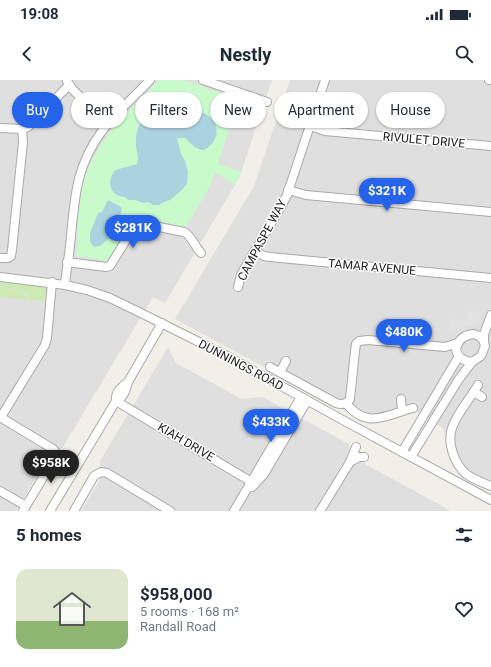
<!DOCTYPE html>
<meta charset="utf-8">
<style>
body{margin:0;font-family:Roboto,sans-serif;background:#f2f2f3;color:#1f2937;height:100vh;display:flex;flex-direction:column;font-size:15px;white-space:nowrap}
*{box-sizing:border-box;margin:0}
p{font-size:13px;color:#747a83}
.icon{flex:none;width:22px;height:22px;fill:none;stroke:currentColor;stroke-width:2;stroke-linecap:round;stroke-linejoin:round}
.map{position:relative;height:431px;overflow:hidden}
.details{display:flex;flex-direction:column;background:#fff;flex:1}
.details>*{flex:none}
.hud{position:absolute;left:12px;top:12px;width:467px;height:36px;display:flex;gap:8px}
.price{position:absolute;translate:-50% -34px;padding:0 9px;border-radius:14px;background:#2563eb;color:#fff;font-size:13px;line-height:26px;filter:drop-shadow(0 1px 2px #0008)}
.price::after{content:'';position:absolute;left:50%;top:24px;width:12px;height:9px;margin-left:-6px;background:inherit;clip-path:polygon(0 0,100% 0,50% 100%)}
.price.on{background:#222;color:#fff}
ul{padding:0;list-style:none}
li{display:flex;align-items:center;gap:12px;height:100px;padding:0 16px}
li+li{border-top:1px solid #e0e1e3}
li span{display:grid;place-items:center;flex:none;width:112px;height:80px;border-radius:12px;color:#555}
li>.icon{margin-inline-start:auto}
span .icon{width:48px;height:48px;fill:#fffc;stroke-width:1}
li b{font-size:17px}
h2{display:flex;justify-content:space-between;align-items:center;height:48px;padding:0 16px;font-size:17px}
.tag{padding:0 14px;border-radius:18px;background:#fff;box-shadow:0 1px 3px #0004;font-size:14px;line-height:36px}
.tag.on{background:#2563eb;color:#fff}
.status{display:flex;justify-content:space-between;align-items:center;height:28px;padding:0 20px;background:#fff;direction:ltr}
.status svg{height:11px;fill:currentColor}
header{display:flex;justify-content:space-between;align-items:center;height:52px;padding:0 16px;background:#fff;font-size:18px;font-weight:700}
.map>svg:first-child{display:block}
.residential{fill:#e0dfdf}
.grass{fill:#cdebb0}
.park{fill:#c8facc}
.parking{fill:#e2e2e2}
.water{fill:#aad3df}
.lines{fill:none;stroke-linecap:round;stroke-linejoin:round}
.minor-casing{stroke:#a9a9a9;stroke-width:10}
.minor{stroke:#fff;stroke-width:8}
.labels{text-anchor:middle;stroke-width:3;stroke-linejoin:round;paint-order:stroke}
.street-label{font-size:12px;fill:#222;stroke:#fff}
</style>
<div class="status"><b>19:08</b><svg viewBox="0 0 49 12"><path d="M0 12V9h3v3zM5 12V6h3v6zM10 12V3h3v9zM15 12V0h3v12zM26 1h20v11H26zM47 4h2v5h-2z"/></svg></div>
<header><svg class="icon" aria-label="back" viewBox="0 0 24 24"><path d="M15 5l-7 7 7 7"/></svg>Nestly<svg class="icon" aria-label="search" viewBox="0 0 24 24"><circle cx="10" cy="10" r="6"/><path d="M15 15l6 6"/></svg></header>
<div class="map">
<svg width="491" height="431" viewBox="0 0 491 431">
<rect width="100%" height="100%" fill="#f2efe9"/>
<!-- residential -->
<g class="residential">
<path d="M0 0H272L239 98 165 223 153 217 63 367 50 375 16 431H0Z"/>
<path d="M290 0H491V409L455 390 443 348 415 331 369 344 175 239 254 106Z"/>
<path d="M168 267 176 283 242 319 262 317 349 364 350 368 347 374 451 431H81L100 400V381Z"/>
</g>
<!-- grass -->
<g class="grass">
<path d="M0 202 43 207 47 211V221L31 220 25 213 0 206Z"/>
<path d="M0 207 23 214 29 220 0 217Z"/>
</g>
<!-- park -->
<path class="park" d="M159 0H183L239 19 218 84 241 92 235 105 215 92 210 106 186 147 134 137 108 181 76 176C78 155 77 133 81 112 92 62 125 35 159 0Z"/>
<!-- parking -->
<path class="parking" d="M468 231 483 232 478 242 473 246 463 247 457 251H449L450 239 467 241Z"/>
<!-- water -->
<g class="water">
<path d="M177 25C192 27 222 35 216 56 214 62 210 67 204 70 195 70 191 63 185 58H179L177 59 181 74 185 81 188 92 187 104 182 110 170 120 166 121 159 125H153L148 122 143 123 135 120H128L125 117C110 116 106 102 115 90L137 84C140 76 135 70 136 62 136 37 154 26 177 25Z"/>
<path d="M108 120 121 127 122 131 107 160 100 166 94 167 90 161V153L98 133 102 132Z"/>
</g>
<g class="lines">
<!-- minor casing -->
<g class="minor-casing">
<g id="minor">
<path d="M203 0 267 22"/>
<path d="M489 0H491"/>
<path d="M67 1 73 10 108 43"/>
<path d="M310 46 325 51 491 66"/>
<path d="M0 48 22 49 28 47 69 5"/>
<path d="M288 110 306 115 491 132"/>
<path d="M255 171 264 176 270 177 491 198"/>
<path d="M0 178H8L11 176 12 170 23 62 22 49"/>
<path d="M67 182 106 187 110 186 134 147 139 143 184 152C193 157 194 166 201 173"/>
<path d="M0 197 65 205 87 210 110 218 139 232 229 277 350 344 491 420"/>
<path d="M65 205C66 191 69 178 70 165 75 121 74 89 102 51 116 33 134 17 150 0"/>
<path d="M238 207 241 195 246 186 283 123 287 115 325 0"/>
<path d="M473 254C479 255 484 259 485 266L481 276 472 282C463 281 457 277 456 269 458 260 464 255 473 254Z"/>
<path d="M484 261V254L491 235"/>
<path d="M270 287 336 323C342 325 347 324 350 319L355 271 356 264 359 261 368 260 445 267 458 263"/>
<path d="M280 292 286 281"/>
<path d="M478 305C470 319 457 333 452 348 447 363 454 383 466 394 473 399 483 403 491 406"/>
<path d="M474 312 482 317"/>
<path d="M401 319 402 331"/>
<path d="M116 321 255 404"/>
<path d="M116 321C115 312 121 307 128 302"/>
<path d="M346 323C367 350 386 335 413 328"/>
<path d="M0 337 53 369 56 373 54 379 23 431"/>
<path d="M1 337 45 265 47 258 52 202"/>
<path d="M402 372 459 276"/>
<path d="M411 377 459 299 472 282"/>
<path d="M350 382 359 377H364"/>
<path d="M252 407 264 394 307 321"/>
<path d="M0 411 26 426"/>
<path d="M50 431 116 321C124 318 126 309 128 302L162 243"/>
<path d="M74 431 94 396 101 392 107 393 170 431"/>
<path d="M234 431 301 317"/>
<path d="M320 431 350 382 356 367"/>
</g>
</g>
<!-- minor -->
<use href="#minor" class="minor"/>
</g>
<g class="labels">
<!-- street labels -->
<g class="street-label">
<text transform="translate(424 60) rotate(5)" y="4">RIVULET DRIVE</text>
<text transform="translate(262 160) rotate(-62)" y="4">CAMPASPE WAY</text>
<text transform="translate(372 187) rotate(5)" y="4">TAMAR AVENUE</text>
<text transform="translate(241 285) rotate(28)" y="4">DUNNINGS ROAD</text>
<text transform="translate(186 362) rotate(31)" y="4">KIAH DRIVE</text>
</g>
</g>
</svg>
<b class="price" style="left:387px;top:132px">$321K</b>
<b class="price" style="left:133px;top:169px">$281K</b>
<b class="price" style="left:404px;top:273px">$480K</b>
<b class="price" style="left:271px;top:363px">$433K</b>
<b class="price on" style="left:51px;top:404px">$958K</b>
<div class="hud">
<a class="tag on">Buy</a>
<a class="tag">Rent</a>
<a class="tag">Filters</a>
<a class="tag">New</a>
<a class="tag">Apartment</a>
<a class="tag">House</a>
</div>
</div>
<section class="details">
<h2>5 homes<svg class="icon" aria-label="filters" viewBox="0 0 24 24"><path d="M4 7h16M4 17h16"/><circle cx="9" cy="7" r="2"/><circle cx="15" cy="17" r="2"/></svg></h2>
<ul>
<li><span style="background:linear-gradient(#dfe7d0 65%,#8fb573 0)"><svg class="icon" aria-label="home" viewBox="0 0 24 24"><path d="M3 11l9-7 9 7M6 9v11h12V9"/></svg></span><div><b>$958,000</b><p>5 rooms · 168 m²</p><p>Randall Road</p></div><svg class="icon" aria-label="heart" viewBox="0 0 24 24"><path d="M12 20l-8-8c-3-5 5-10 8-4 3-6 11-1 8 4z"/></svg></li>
</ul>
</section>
